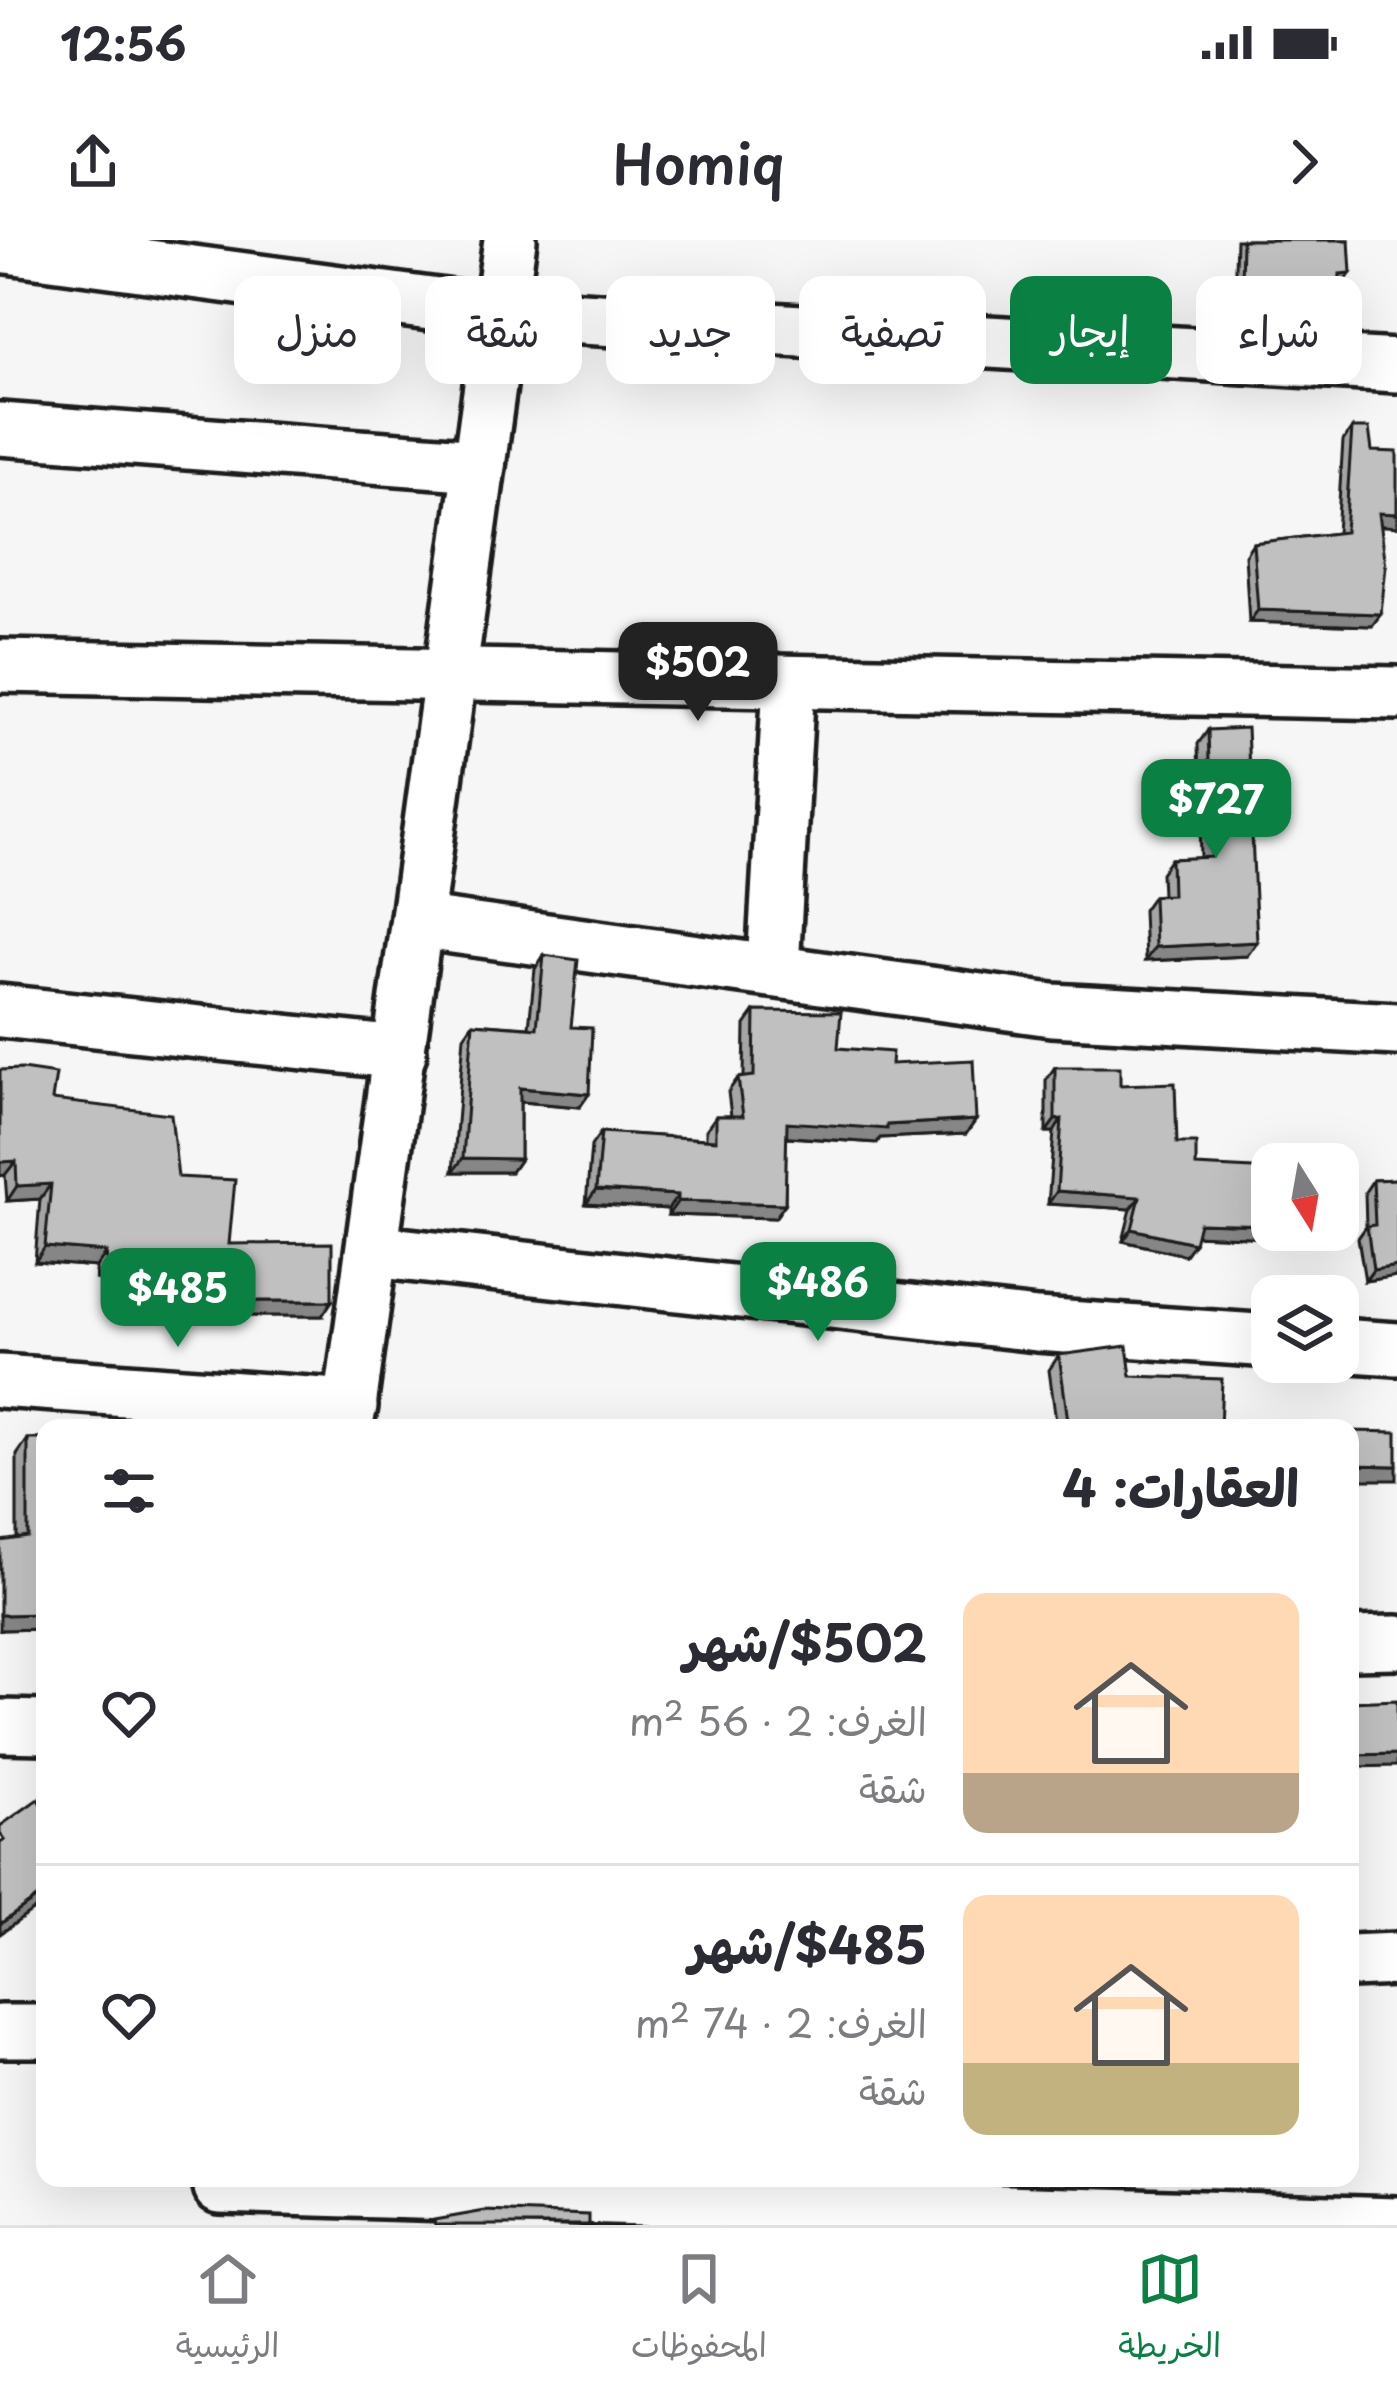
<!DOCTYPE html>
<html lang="ar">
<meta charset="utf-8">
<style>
body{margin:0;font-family:"Playpen Sans","Playpen Sans Arabic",sans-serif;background:#f2f2f3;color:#2b2b33;direction:rtl;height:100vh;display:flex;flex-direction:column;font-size:45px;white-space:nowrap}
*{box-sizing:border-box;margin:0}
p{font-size:39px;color:#7c7c81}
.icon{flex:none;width:66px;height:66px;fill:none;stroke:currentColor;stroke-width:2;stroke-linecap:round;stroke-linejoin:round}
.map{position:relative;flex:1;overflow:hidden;direction:ltr}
.panel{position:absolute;left:36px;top:1179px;width:1323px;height:768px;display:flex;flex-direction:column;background:#fff;border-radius:24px;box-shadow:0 12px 48px #0002;direction:rtl}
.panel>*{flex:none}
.hud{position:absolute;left:36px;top:36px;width:1326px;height:108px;direction:rtl;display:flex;gap:24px}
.needle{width:78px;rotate:169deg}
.controls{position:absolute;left:1251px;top:903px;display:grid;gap:24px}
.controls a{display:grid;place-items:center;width:108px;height:108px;border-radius:24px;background:#fff;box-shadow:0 12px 48px #0002;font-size:60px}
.price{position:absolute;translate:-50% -102px;padding:0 27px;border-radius:24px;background:#0b8043;color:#fff;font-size:39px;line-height:78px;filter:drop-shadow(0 3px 6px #0008)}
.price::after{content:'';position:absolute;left:50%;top:72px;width:36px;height:27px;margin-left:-18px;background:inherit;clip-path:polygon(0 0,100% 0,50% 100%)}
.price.current{background:#222;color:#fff}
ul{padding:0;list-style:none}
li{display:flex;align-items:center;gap:36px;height:300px;padding:0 60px}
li+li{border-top:3px solid #e1e1e2}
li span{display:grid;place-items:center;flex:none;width:336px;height:240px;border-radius:24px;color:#555}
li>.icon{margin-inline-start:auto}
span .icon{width:144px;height:144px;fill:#fffc;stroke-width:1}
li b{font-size:51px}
h2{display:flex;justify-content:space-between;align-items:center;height:144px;padding:0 60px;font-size:51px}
.tag{padding:0 42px;border-radius:24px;background:#fff;box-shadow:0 12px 48px #0002;font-size:42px;line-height:108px}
.tag.current{background:#0b8043;color:#fff}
.status{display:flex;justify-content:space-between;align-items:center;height:84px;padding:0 60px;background:#fff;direction:ltr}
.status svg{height:33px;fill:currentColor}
header{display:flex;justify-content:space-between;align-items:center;height:156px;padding:0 60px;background:#fff;font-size:54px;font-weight:600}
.tab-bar{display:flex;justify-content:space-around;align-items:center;height:168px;border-top:3px solid #e1e1e2;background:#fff;font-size:33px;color:#7c7c81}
.tab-bar a{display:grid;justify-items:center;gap:6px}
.tab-bar .current{color:#0b8043}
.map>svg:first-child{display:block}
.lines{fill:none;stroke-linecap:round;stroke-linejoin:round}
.minor-casing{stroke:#1c1c1c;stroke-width:60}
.minor{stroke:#fff;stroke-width:51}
.wall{fill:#a5a5a5;stroke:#1c1c1c;stroke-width:3}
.shaded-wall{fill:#868686;stroke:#1c1c1c;stroke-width:3}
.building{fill:#c0c0c0;stroke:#1c1c1c;stroke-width:3}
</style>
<div class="status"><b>12:56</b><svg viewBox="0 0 49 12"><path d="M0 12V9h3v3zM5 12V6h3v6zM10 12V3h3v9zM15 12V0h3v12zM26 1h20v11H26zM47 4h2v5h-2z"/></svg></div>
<header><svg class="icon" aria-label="forward" viewBox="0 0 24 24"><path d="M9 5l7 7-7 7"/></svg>Homiq<svg class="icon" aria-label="share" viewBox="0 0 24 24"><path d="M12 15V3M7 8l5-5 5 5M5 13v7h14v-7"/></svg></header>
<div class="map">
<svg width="1397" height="1985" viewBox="0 0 1397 1985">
<rect width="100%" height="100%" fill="#f6f6f6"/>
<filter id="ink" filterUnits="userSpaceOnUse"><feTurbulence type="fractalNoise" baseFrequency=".00833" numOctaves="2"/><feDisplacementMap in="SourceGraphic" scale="24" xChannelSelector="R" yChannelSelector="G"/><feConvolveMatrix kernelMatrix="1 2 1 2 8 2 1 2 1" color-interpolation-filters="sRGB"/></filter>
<g filter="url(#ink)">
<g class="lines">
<!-- minor casing -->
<g class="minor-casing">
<g id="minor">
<path d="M0 6 497 73 1397 126"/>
<path d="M0 189 479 225"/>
<path d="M0 426 1397 453"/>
<path d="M417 682 1052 770 1397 789"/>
<path d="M773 727 789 442"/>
<path d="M0 771 400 813"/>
<path d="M372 1011 1037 1085 1272 1101"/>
<path d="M1338 1105 1397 1109"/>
<path d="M0 1141 351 1166"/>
<path d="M347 1188 510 0"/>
<path d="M1350 1403 1397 1402"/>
<path d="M0 1486 45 1487"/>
<path d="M1350 1721 1397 1719"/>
<path d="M0 1791H45"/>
<path d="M220 1947 1397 1983"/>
</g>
</g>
<!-- minor -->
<use href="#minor" class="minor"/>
</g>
<!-- wall -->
<g class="wall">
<path d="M1236 0H1349L1344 43H1339L1337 80 1330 90 1286 87 1288 57H1234Z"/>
<path d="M1352 188 1381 286 1372 386 1249 382 1245 315 1253 303 1337 293 1343 201Z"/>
<path d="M1208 490 1247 716 1145 721 1143 670 1153 656 1162 655 1161 633 1171 619 1201 618 1198 504Z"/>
<path d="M544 715 571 787 580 867 520 862V919L511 932H453L464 796 473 783 529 787 535 729Z"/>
<path d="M755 771 838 808 891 824 976 880 966 894 880 898 877 903 786 897 785 964 775 978 668 975V969L586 964 591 906 601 892 706 899V890L716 876H731L728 852 738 838 744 837 745 785Z"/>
<path d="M1055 827 1120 845 1177 903 1196 926 1272 990H1288L1282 998 1196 995 1185 1015 1123 1001 1131 969 1048 964 1054 892H1046V840Z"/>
<path d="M0 830 178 937 229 1004 322 1076H218V1068L183 1062 185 1046 96 1039V1027L35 1022 40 959 7 961 5 935 0 936Z"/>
<path d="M1397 939V1036L1365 1041 1358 998 1366 987 1365 952 1373 940Z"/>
<path d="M1059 1115 1131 1136 1220 1188H1057L1049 1130Z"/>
<path d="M28 1199H45V1389L0 1390 17 1299V1215Z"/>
</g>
<!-- shaded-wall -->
<g class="shaded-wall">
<path d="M1351 33 1344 43H1333L1340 34Z"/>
<path d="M1294 47 1288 57H1234L1241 48Z"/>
<path d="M1292 78 1337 80 1330 90 1286 87Z"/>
<path d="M1379 273 1397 274V287L1371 285Z"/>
<path d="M1258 370 1381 374 1372 386 1249 382Z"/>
<path d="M1257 702 1247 716 1145 721 1155 707Z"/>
<path d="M520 848 589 854 580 867 511 861Z"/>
<path d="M1062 879 1054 892H1046L1055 880Z"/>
<path d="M976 880 966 894 880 898 877 903 777 896 787 882 887 885Z"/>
<path d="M463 918 520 919 511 932H453Z"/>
<path d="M16 921 5 935 0 936V922Z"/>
<path d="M51 944 40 959 7 961 17 946Z"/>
<path d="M596 950 678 955 668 969 586 964Z"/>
<path d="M1057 951 1140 957 1131 969 1048 964Z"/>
<path d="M678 961 785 964 775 978 668 975Z"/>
<path d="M1199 983 1272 985V990H1288L1282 998 1190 995Z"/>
<path d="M1132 989 1194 1003 1185 1015 1123 1001Z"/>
<path d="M45 1007 107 1012 96 1027 35 1022Z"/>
<path d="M106 1024 196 1031 185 1046 96 1039Z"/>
<path d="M1397 1026V1036L1365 1041 1373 1030Z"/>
<path d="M193 1047 229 1053 218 1068 183 1062Z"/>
<path d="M229 1061H332L322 1076H218Z"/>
<path d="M1350 1225 1397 1226V1240H1350Z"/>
<path d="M45 1374V1389L0 1390V1375Z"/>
<path d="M1397 1514V1526L1350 1527V1515Z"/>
<path d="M45 1652V1662L0 1694V1684Z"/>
<path d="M935 1938H1037L1015 1941Z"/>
</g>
<!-- building -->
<g class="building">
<path d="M1242 0H1349L1351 33 1340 34 1337 80 1292 78 1294 47 1241 48Z"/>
<path d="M1352 188H1369L1372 211 1397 212V274L1379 273 1386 326 1381 374 1258 370 1253 303 1345 292Z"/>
<path d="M1247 488 1257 702 1155 707 1153 656 1172 655 1171 619 1212 617 1208 490Z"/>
<path d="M544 715 578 720 571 787 592 788 589 854 520 848V919L463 918 473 783 537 788Z"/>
<path d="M755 771 841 772 838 808 892 812 891 824 973 820 976 880 887 885V889L787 882 785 964 678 961V955L596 950 601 892 716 900V876H743L738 838 754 836Z"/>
<path d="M1055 827H1120V845L1175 843 1177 903H1196V926L1272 930V985L1199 983 1194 1003 1132 989 1140 957 1057 951 1062 879 1055 880Z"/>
<path d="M22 829 56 834 52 860 171 874 178 937 235 940 229 1004 332 1003V1061H229V1053L193 1047 196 1031 106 1024 107 1012 45 1007 51 944 17 946 16 921 0 922V830Z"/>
<path d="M1397 939V1026L1373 1030 1367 986 1375 985 1373 940Z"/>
<path d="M1127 1106 1131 1136 1222 1139 1220 1188H1069L1059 1115Z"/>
<path d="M1350 1191 1397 1192V1226L1350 1225Z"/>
<path d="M28 1199H45V1374L0 1375V1301L28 1297Z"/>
<path d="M1397 1460V1514L1350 1515V1462Z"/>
<path d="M38 1559 45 1569V1652L0 1684V1603L5 1600 0 1594V1586Z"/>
<path d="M485 1971 589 1975V1985H435L434 1980Z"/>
</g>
</g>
</svg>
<div class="controls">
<a><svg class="needle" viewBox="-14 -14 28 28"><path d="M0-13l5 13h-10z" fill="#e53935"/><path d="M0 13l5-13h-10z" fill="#7c7c81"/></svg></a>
<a><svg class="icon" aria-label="layers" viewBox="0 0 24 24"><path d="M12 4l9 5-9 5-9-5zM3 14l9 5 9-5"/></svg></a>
</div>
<b class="price current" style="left:698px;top:484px">$502</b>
<b class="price" style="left:1216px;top:621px">$727</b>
<b class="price" style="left:818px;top:1104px">$486</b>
<b class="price" style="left:178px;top:1110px">$485</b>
<div class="hud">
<a class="tag">شراء</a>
<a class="tag current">إيجار</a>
<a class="tag">تصفية</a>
<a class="tag">جديد</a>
<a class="tag">شقة</a>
<a class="tag">منزل</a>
</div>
<section class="panel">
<h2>العقارات: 4<svg class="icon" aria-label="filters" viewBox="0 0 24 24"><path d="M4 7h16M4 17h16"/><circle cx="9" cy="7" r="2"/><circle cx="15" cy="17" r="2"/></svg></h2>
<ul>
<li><span style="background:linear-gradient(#ffd9b3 75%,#b9a48a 0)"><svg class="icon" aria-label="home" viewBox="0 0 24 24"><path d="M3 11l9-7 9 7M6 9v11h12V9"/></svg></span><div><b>$502/شهر</b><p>الغرف: 2 · 56 m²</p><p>شقة</p></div><svg class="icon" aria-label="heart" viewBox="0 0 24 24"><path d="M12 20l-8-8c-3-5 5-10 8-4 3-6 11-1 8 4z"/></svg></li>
<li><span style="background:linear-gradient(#ffd9b3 70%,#c2b280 0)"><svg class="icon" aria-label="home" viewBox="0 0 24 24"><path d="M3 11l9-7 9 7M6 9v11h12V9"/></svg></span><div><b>$485/شهر</b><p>الغرف: 2 · 74 m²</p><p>شقة</p></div><svg class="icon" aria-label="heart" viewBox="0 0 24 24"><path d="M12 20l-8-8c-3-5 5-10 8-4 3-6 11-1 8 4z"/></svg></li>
</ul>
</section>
</div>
<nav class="tab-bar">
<a class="current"><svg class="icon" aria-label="map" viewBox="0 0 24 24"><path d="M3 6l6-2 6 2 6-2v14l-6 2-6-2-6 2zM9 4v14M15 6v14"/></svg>الخريطة</a>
<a><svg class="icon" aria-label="saved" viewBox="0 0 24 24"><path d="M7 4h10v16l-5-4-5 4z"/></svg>المحفوظات</a>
<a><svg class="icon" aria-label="home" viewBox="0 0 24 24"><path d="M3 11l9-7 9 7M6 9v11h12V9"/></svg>الرئيسية</a>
</nav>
